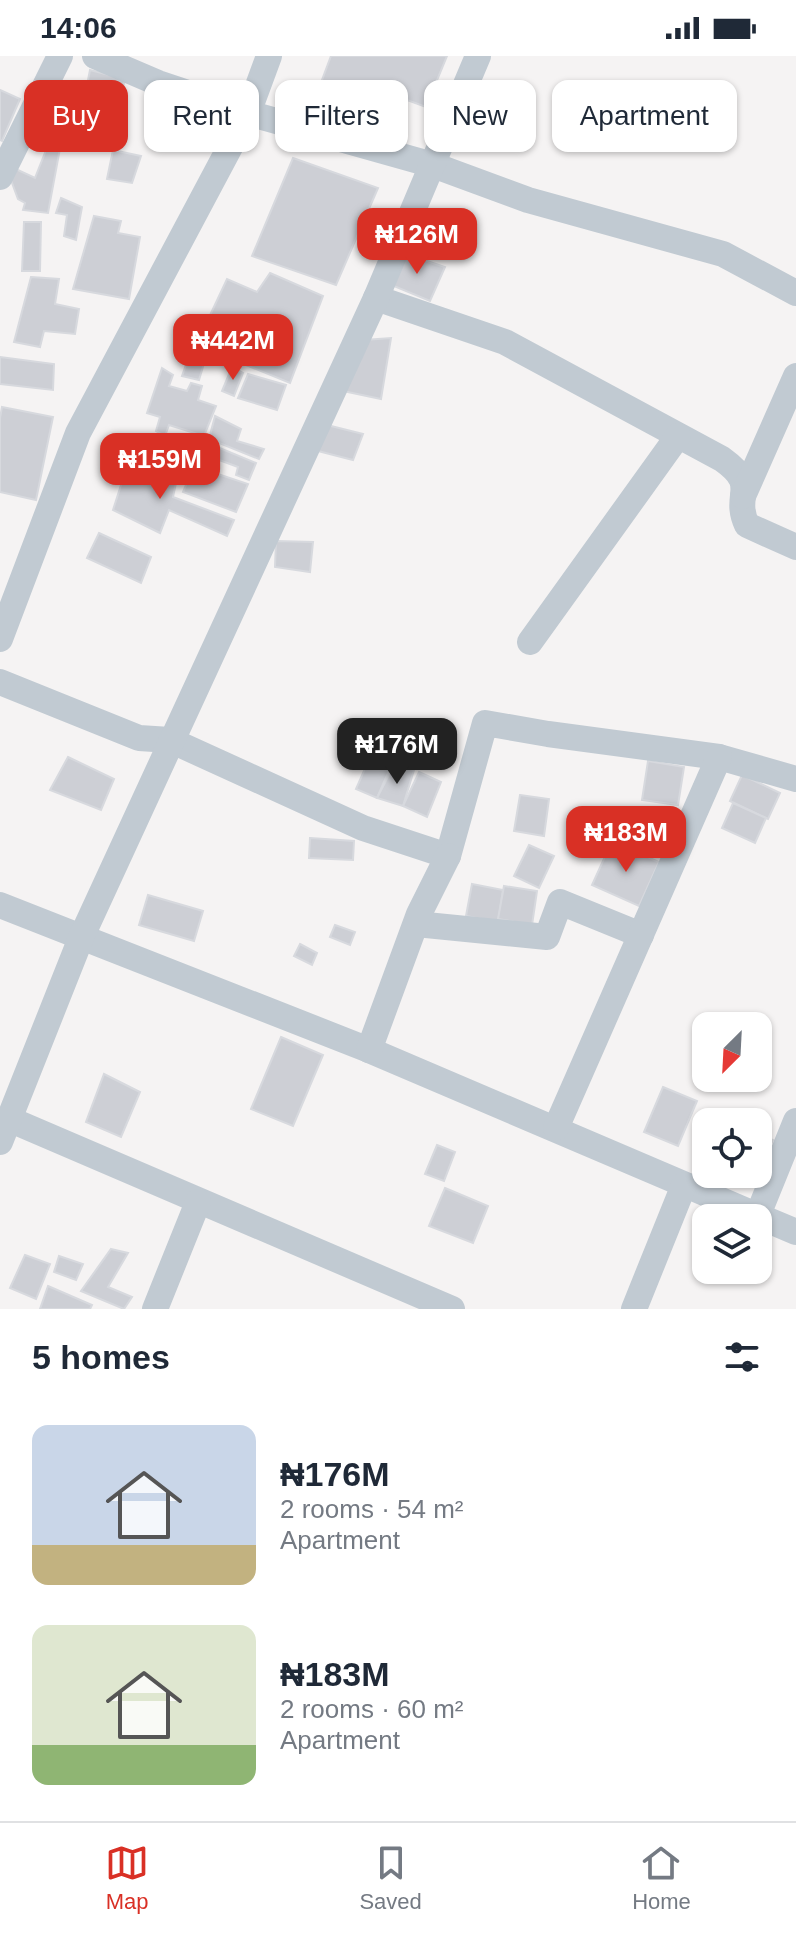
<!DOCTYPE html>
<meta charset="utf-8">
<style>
body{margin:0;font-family:Arial,sans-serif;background:#f2f2f3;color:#1f2937;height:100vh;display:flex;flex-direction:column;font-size:30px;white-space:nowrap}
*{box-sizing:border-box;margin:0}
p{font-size:26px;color:#747a83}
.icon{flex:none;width:44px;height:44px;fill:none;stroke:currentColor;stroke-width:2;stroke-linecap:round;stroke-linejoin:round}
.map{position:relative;height:1253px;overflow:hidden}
.side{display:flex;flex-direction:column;background:#fff;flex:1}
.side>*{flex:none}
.guide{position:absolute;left:24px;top:24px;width:748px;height:72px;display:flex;gap:16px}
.needle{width:52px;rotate:204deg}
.fabs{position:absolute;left:692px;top:956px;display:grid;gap:16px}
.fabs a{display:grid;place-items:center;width:80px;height:80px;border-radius:16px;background:#fff;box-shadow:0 2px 6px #0004;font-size:40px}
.price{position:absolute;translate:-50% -68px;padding:0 18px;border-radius:16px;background:#d93025;color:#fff;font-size:26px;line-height:52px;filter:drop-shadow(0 2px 4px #0008)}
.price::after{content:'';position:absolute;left:50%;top:48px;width:24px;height:18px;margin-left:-12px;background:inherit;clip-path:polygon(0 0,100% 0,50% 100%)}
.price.on{background:#222;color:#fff}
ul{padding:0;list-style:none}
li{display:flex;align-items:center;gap:24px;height:200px;padding:0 32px}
li span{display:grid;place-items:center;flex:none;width:224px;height:160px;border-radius:16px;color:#555}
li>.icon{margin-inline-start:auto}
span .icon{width:96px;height:96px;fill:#fffc;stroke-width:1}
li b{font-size:34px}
h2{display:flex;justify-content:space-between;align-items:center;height:96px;padding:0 32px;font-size:34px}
.chip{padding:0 28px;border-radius:16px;background:#fff;box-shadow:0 2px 6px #0004;font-size:28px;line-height:72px}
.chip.on{background:#d93025;color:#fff}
.status{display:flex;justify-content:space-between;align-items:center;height:56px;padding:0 40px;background:#fff;direction:ltr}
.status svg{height:22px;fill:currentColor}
.tabs{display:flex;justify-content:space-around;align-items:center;height:112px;border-top:2px solid #e0e1e3;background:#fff;font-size:22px;color:#747a83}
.tabs a{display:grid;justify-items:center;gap:4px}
.tabs .on{color:#d93025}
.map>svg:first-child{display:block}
.building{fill:#cdcfd5;stroke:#d7d9de;stroke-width:2}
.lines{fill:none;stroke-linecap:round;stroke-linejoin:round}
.minor{stroke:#c1cad2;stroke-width:26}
</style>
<div class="status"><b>14:06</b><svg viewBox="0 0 49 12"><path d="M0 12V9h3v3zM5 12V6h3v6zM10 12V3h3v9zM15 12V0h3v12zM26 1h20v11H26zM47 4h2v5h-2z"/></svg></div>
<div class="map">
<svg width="796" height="1253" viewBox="0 0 796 1253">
<rect width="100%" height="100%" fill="#f5f3f3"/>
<!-- building -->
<g class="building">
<path d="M331 0H447L426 51 369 30 355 64 313 48Z"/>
<path d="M90 14 125 23 115 65 81 59Z"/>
<path d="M0 34 20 43 2 85 0 84Z"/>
<path d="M56 52 69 55 66 81 50 84Z"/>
<path d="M50 84 61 87 48 157 23 154 25 147 18 143 5 108 35 122Z"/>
<path d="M113 94 141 100 132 127 107 123Z"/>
<path d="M293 102 378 132 336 229 252 200Z"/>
<path d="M61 142 82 151 76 184 64 180 67 159 56 157Z"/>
<path d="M94 160 121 165 118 177 140 181 129 243 73 233Z"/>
<path d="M24 166H41L40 215H22Z"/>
<path d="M404 197 445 211 430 245 389 228Z"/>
<path d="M270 217 323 240 290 327 175 280 182 262 205 270 227 223 257 236Z"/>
<path d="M31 221 59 223 55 248 79 253 75 278 44 275 40 291 14 286Z"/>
<path d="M391 282 381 343 343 335 364 284Z"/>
<path d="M189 300 205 304 199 324 182 320Z"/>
<path d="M0 301 54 308 53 334 0 328Z"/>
<path d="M232 311 243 317 234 340 222 335Z"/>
<path d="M162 312 173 319 169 330 187 335 191 327 202 330 198 344 216 350 204 380 169 369 165 380 156 375 160 361 147 357Z"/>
<path d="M248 318 286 329 277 354 238 342Z"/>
<path d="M2 351 53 361 36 444 0 436V362Z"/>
<path d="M215 360 241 373 237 385 264 393 259 403 209 383Z"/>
<path d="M327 369 363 378 353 404 318 395Z"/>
<path d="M198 383 256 407 249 424 236 419 238 411 211 401 206 409 190 404Z"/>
<path d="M130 401 176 427 173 441 234 464 227 480 169 454 160 477 113 454Z"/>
<path d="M194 410 248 428 236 456 183 436Z"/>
<path d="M99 477 151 501 141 527 87 502Z"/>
<path d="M276 485 313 486 310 516 275 511Z"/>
<path d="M416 677 439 688 427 712 402 703Z"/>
<path d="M68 701 114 723 101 754 50 734Z"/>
<path d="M370 701 391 710 377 742 356 733Z"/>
<path d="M648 705 684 711 678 749 642 744Z"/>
<path d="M394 709 414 714 403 750 377 742Z"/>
<path d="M419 716 441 726 427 761 403 750Z"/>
<path d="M742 719 780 737 768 763 730 745Z"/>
<path d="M520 739 549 743 544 780 514 775Z"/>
<path d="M733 747 766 762 755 787 722 772Z"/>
<path d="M310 782 354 785 353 804 309 802Z"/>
<path d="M612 785 659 806 639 850 592 829Z"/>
<path d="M529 789 554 800 539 832 514 820Z"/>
<path d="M472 828 503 834 498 866 466 860Z"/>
<path d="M504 830 537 835 532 869 498 863Z"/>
<path d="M148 839 203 855 194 885 139 869Z"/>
<path d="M335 869 355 876 350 889 330 881Z"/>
<path d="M300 888 317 897 312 909 294 900Z"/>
<path d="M281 981 323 999 293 1070 251 1053Z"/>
<path d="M104 1018 140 1036 121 1081 86 1066Z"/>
<path d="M663 1031 697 1045 678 1090 644 1076Z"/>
<path d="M759 1078 773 1084 759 1114 758 1113Z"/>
<path d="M437 1089 455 1096 444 1125 425 1118Z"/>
<path d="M445 1132 488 1150 473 1187 429 1170Z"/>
<path d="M111 1193 128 1197 108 1231 132 1241 124 1253 81 1235Z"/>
<path d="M25 1199 50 1208 36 1243 10 1232Z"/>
<path d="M59 1200 83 1208 76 1224 54 1216Z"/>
<path d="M48 1230 92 1249 90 1253H40Z"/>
</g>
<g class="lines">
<!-- minor -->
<g class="minor">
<path d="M95 0 158 27 248 57 433 109 528 144 723 198 796 237"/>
<path d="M0 121 60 0"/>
<path d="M376 242 505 286 722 403C761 431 732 437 747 469L796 491"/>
<path d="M743 440 796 320"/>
<path d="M0 583 78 377 248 57 269 0"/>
<path d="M530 586 678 380"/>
<path d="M0 626 139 682 170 684 363 772 448 800 485 667 548 678 719 701 796 723"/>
<path d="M0 849 369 994 796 1176"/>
<path d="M416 868 547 881 560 846 641 879"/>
<path d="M369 994 419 858 448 800"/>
<path d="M11 1064 452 1253"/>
<path d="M556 1072 719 701"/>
<path d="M0 1086 81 882 376 242 478 0"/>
<path d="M757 1161 796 1065"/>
<path d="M155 1253 198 1146"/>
<path d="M634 1253 684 1129"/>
</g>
</g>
</svg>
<div class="fabs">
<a><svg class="needle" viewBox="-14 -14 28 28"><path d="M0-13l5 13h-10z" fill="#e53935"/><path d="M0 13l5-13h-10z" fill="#747a83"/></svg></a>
<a><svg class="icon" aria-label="locate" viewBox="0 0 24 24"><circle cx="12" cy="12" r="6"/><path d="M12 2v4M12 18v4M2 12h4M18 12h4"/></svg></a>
<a><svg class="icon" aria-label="layers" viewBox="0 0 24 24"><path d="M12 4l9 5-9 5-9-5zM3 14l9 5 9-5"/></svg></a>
</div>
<b class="price" style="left:417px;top:220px">₦126M</b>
<b class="price" style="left:233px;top:326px">₦442M</b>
<b class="price" style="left:160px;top:445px">₦159M</b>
<b class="price on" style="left:397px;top:730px">₦176M</b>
<b class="price" style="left:626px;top:818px">₦183M</b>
<div class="guide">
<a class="chip on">Buy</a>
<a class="chip">Rent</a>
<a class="chip">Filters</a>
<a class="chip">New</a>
<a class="chip">Apartment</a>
</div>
</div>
<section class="side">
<h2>5 homes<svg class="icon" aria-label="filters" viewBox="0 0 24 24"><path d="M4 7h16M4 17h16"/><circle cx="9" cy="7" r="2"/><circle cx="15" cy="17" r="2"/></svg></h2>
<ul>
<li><span style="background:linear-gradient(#c9d6e8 75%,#c2b280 0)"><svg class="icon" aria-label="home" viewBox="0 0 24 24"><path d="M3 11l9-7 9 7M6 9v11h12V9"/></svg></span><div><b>₦176M</b><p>2 rooms · 54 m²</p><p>Apartment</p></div></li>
<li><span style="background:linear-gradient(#dfe7d0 75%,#8fb573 0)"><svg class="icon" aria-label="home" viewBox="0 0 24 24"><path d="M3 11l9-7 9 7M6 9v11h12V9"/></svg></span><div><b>₦183M</b><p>2 rooms · 60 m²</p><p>Apartment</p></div></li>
</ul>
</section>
<nav class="tabs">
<a class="on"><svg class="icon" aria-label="map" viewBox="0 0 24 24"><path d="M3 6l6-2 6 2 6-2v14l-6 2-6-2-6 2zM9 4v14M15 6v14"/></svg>Map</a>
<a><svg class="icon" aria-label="saved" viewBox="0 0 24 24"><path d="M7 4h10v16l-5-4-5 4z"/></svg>Saved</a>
<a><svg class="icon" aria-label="home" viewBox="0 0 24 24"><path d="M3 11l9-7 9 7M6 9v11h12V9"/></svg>Home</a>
</nav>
